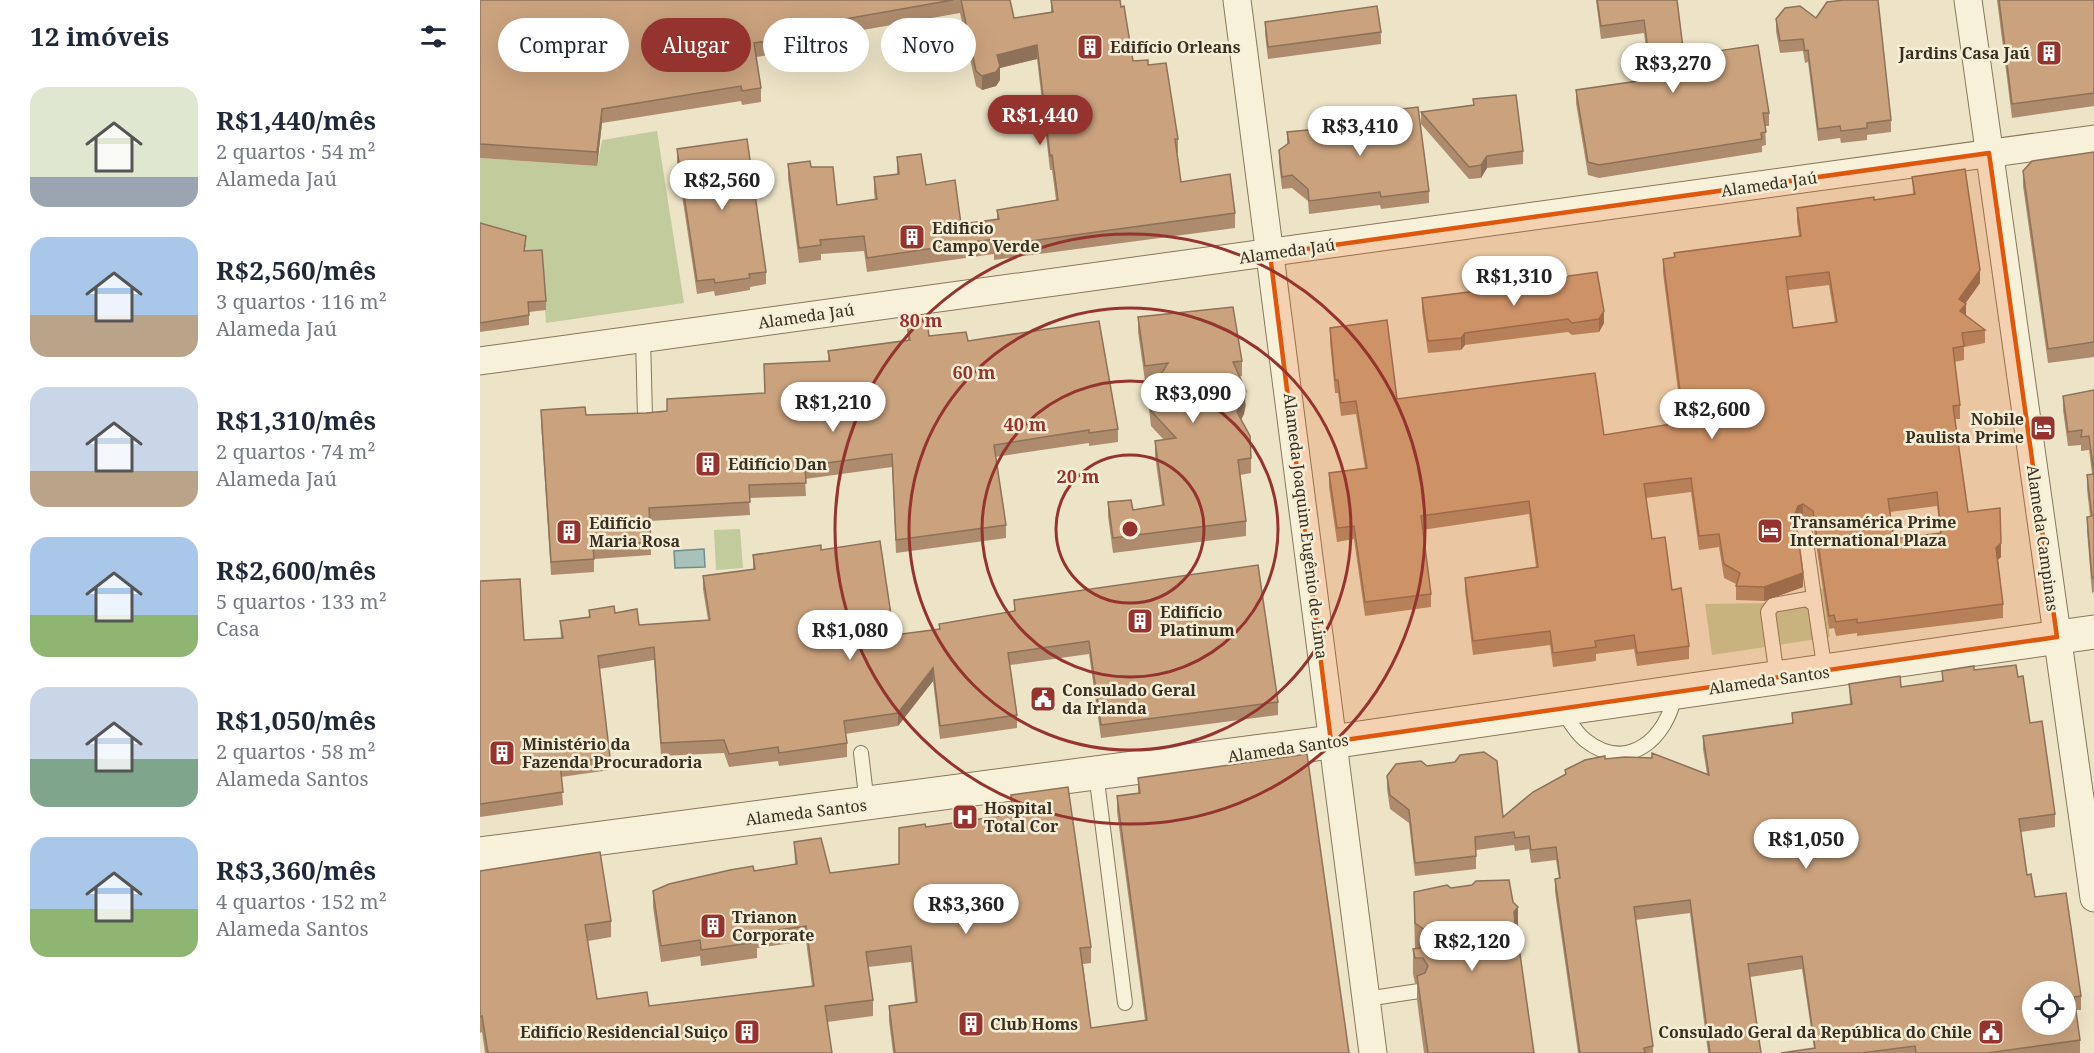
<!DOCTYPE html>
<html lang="pt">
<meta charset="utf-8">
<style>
body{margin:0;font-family:"Noto Serif",serif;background:#f2f2f3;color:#1f2937;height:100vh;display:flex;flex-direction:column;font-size:22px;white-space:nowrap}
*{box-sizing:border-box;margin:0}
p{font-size:20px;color:#747a83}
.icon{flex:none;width:33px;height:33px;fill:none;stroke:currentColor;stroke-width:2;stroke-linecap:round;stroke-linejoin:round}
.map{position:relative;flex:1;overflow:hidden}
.details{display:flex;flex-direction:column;background:#fff;width:480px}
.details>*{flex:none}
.guide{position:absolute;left:18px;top:18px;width:570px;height:54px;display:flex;gap:12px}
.buttons{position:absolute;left:1542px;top:981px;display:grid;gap:12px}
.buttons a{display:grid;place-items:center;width:54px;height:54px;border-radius:50%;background:#fff;box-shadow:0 6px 24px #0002;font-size:30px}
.price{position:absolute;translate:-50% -51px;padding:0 14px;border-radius:21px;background:#fff;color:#222;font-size:20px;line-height:39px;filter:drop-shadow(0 2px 3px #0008)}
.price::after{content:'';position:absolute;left:50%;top:36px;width:18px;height:14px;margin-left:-9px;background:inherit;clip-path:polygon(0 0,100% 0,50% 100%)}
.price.selected{background:#95342f;color:#fff}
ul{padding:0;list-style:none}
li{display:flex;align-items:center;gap:18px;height:150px;padding:0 30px}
li span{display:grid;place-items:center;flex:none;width:168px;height:120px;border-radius:18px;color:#555}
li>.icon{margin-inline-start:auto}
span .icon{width:72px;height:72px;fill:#fffc;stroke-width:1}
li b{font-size:26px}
h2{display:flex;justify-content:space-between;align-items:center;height:72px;padding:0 30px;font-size:26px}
.tag{padding:0 21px;border-radius:27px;background:#fff;box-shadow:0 6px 24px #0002;font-size:21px;line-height:54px}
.tag.selected{background:#95342f;color:#fff}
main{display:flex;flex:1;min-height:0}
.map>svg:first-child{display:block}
.green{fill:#c2cb9b}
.water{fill:#a8c1bb;stroke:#6e8f89;stroke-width:1.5}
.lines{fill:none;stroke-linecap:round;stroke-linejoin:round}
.service-casing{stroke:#88765d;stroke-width:16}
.minor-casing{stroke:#88765d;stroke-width:29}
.tertiary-casing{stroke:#88765d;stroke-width:35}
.service{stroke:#f8f1da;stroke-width:14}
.minor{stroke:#f8f1da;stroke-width:27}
.tertiary{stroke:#f8f1da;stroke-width:33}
.wall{fill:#ae8b6c;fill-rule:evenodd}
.shaded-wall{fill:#8d7158}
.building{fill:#caa27e;stroke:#8d7158;stroke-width:1.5;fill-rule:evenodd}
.marked{fill:#df570d;fill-opacity:0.2;stroke:#df570d;stroke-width:4.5;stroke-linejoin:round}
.ring{fill:none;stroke:#95342f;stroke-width:3}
.labels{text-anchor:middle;stroke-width:5;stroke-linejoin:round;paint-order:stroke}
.poi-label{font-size:16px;font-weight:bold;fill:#392e20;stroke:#f5eed6;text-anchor:start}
.street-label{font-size:16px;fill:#392e20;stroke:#f5eed6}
.centre{fill:#95342f;stroke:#f5eed6;stroke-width:3}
.ring-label{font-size:18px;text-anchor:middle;font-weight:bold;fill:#95342f;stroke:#f5eed6;stroke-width:5;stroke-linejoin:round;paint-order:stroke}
</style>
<main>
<section class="details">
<h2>12 imóveis<svg class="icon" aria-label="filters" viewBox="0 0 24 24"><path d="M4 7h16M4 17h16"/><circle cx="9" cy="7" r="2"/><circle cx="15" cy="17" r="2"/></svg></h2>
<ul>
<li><span style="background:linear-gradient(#dfe7d0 75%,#9aa5b1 0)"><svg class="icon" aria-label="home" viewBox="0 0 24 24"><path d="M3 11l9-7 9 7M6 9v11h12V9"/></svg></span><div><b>R$1,440/mês</b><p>2 quartos · 54 m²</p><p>Alameda Jaú</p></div></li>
<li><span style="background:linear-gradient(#a9c7e8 65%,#b9a48a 0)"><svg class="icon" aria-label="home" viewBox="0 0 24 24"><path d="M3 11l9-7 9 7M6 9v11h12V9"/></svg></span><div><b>R$2,560/mês</b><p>3 quartos · 116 m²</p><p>Alameda Jaú</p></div></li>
<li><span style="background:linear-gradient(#c9d6e8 70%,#b9a48a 0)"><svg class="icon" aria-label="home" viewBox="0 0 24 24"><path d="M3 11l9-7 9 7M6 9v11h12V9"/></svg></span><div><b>R$1,310/mês</b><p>2 quartos · 74 m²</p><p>Alameda Jaú</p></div></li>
<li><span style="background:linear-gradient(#a9c7e8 65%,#8fb573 0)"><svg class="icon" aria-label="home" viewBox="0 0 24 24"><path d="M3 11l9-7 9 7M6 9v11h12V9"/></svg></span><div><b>R$2,600/mês</b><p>5 quartos · 133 m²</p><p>Casa</p></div></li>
<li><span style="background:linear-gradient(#c9d6e8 60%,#7fa58c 0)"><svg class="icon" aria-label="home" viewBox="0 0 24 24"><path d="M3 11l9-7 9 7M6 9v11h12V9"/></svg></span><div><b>R$1,050/mês</b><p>2 quartos · 58 m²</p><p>Alameda Santos</p></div></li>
<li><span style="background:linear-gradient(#a9c7e8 60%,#8fb573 0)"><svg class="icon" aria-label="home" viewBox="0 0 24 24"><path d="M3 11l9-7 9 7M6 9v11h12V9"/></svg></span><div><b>R$3,360/mês</b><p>4 quartos · 152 m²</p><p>Alameda Santos</p></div></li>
</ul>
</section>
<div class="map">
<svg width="1614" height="1053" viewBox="0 0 1614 1053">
<rect width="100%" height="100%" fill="#ede4c7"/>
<!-- green -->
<g class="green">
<path d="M177 131 204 303 66 323 62 259 45 260 46 245 0 232V158L117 166 122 140Z"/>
<path d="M260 529 263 568 236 570 234 530Z"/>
<path d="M1343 588 1350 637 1232 655 1225 604 1288 603Z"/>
</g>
<!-- water -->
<path class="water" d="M224 549 225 567 195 568 194 551Z"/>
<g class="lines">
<!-- service casing -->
<g class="service-casing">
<g id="service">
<path d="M163 338 165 417"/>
<path d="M1324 526 1335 605"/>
<path d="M1297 677 1288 612 1293 605 1327 599 1335 605 1345 672"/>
<path d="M1082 710C1089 720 1095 732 1105 740 1148 774 1187 738 1195 694"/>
<path d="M381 753 387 804"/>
<path d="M616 773 645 1003"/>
<path d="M886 999 939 991"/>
</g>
</g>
<!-- minor casing -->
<g class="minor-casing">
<g id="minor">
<path d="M757 0 893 1053"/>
<path d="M1488 0 1614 898"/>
<path d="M0 361 1614 139"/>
</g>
</g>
<!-- tertiary casing -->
<g class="tertiary-casing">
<path id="tertiary" d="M0 854 851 742 1614 632"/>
</g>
<!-- service -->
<use href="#service" class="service"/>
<!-- minor -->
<use href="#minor" class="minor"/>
<!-- tertiary -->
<use href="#tertiary" class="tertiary"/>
</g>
<!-- wall -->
<g class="wall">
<path d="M0 0H530L534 18 571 12V0L653 61 668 65 698 139V153H697L701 182 755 213V228L514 260V254L387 272 384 251 341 254V260L319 263 308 178V164L331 167 357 205 395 200 394 192V177L417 174V157L446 185 481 224 517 219V210L576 200 572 170H570L557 59 520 68V80L516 86 502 90 496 86 480 13 303 44V53L276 57 281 88V102L262 105 261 101 122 123 117 166 0 158Z"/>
<path d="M1116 0H1197L1204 56 1289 113V126H1285L1286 145 1282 146V152L1119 178 1108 175 1096 103V90L1170 79 1164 33 1121 39Z"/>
<path d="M1517 0H1614V106L1532 118Z"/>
<path d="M1305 8 1411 120V132L1387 135V140L1361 143 1360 138 1338 141 1328 62 1325 63 1323 51 1300 53 1296 31V19Z"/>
<path d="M785 22 901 32V44L788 59 785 34Z"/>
<path d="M993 99 1043 151V164L1007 168 1001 178 989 179 941 124V112L993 105Z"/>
<path d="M888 113 949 191V203L901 209 900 205 829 214 828 201 812 188 802 189 799 163V150L807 144V132L888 124Z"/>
<path d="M197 149 286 272V284L270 287V290L235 296 234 291 217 294 197 162Z"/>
<path d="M1614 152V357L1568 363 1543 186V171Z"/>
<path d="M1432 177 1500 283 1485 304 1486 316 1505 330V343L1484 347V360L1474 362 1480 405V419H1475L1488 512 1521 557 1518 560 1523 604V618L1377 636V633L1356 636 1354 628 1349 629 1333 524 1323 517 1318 519 1316 524 1323 587 1284 601 1256 600V584L1244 578 1239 547 1219 550 1211 492 1166 498 1172 539 1192 590 1209 646V659L1157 666 1154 649 1116 654V661L1073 667 1070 645 993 655 985 591V578L1056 567 1049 514 942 530 951 594V607L885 616 874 539 857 542 849 487V473L885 468 876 414 861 416 858 393H855L850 342V328L917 399 1124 435 1202 423 1183 273V259L1194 258V253L1319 236 1317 222V208L1394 200 1433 194ZM1349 285 1355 322 1313 328 1308 290ZM1457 506 1460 533 1414 539 1410 512Z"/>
<path d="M0 223 46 245 45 251 66 301V310L49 312V325L0 332Z"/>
<path d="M1083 280 1124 323 1119 332 1092 335 1088 332 985 345 981 350 948 353 942 311V298Z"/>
<path d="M658 317 762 361V376L759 377 766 405 764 414 761 420 771 458V473L760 475 766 521V536L633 553 628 516V502L653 510 682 505 675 456V441L684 440 671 426 669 409V394L678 379 665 381 658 332Z"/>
<path d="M427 325 449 336 488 341 638 429V442L609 446V443L515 457 526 525V538L416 553 412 467 325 479 326 496 269 498 270 515 170 521 171 555 114 559V572L71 575 61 422V410L106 415 166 413 187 411V399L285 393 284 364 348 361V351L428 340Z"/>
<path d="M1614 390V592L1612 593 1607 531V517L1610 516 1607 489V475L1612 474 1609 450 1601 451V445L1588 446 1583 410V396Z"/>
<path d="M341 550 414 635 459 629V624L534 611V600L798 702V715L621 738 609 654 530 665 537 715V728L460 739 453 681 418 726 365 734 367 743V757L299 766 298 761 249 767 244 753 181 756 174 660 119 669 130 757V770L81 777 83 805 0 817V581L44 640 81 639 80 621 109 617V610L135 613 159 625 228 620 223 589V576L273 569V555Z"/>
<path d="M1494 670 1538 677 1575 814V827L1541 832 1547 875 1555 897 1601 996V1010H1596L1600 1040V1053H1301L1334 1048 1322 969 1270 977 1281 1053H1228L1210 913 1155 920 1173 1046V1053H1098L1075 892V879L1079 878 1076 860 1051 863 1049 849 1035 851 1034 845 996 850V869L935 876 929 823 910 809 907 789V776L1023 817 1085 774V770L1125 759 1227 774 1223 749V736L1312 723V713L1370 705 1369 684 1421 687 1462 681V671Z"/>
<path d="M658 778 869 1053H413L409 1021V1006L435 1002 431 962 388 967 393 1000V1016L347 1022 352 1053H5L2 1032 0 1033V871L131 921V937L108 941 117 999 169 1006 332 986 326 941 277 948V958L221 966 220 956 181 962 173 907V891L274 871 315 864 314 842 350 873 419 864 446 827 531 815V795L611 947V963L603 964 611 1028 665 1020 637 812V796L658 793Z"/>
<path d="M934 892 1038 932 1035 935V948L1031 956 1054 1053H944L937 1000V983H935L933 974V949H937L935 948 934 916Z"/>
</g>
<!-- shaded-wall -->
<g class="shaded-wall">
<path d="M557 45V59L520 68V80L516 86 502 90V76L517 55Z"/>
<path d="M122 109V123L117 166V152Z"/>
<path d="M1007 156V168L1001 178V165Z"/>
<path d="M1500 270V283L1479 312V299Z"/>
<path d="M1486 304V318L1480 311Z"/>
<path d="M1124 311V323L1119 332V319Z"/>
<path d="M985 333V345L981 350V338Z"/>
<path d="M766 391 764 414 757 427V412Z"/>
<path d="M1323 504V517L1318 519 1315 527V514L1318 506Z"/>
<path d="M1521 543V557L1516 561V548Z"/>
<path d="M1323 573V587L1284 601V587Z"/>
<path d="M453 668V681L418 726V713Z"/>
<path d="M1038 907V932L1035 935V948L1017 982V958L1034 912Z"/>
</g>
<!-- building -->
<g class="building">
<path d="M0 0H473L302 30 303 39 274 43 281 88 262 91 261 86 122 109 117 152 0 144Z"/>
<path d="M481 0H530L534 18 573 12 571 0H640L641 7 644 6 653 61 668 60V65L686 63 698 139H695L701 182 750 174 755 213 514 246V239L387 258 384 236 340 240 341 245 319 248 308 164 330 161 331 167H353L357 205 397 199 394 177 419 174 417 157 441 154 446 185 475 180 481 224 519 219 517 210 578 200 572 155 570 156 557 45 517 55 520 66 516 72 502 76 496 71Z"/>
<path d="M1117 0H1197L1204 56 1278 45 1289 113H1283L1286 132 1281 133 1282 139 1119 165 1108 162 1096 90 1172 79 1164 20 1121 26Z"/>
<path d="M1364 0H1398L1411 120 1387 123V128L1361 131 1360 126 1338 129 1328 50 1325 51 1323 39 1300 41 1296 19 1305 8 1320 6 1336 18 1347 2Z"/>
<path d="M1519 0H1614V93L1532 104Z"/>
<path d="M897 6 901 32 788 47 785 22Z"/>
<path d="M1036 95 1043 151 1007 156 1001 165 989 167 941 112 994 105 993 99Z"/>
<path d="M938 107 949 191 901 197 900 192 829 201 828 189 812 175 802 177 799 150 809 143 807 132 890 124 888 113Z"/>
<path d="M267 139 286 272 269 274 270 278 235 283 234 279 217 281 197 149Z"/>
<path d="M1614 152V342L1568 349 1543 171 1552 161Z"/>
<path d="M1485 169 1500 270 1479 299 1486 304 1480 311 1505 330 1482 333 1484 346 1473 348 1480 405 1473 406 1488 512 1520 508 1521 543 1516 548 1523 604 1377 623V619L1356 622 1354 615 1349 616 1333 511 1323 504 1318 506 1315 514 1323 573 1284 587 1256 586 1260 573 1244 564 1239 534 1219 536 1211 478 1164 484 1172 539 1185 537 1192 590 1201 588 1209 646 1157 653 1154 635 1115 641 1116 647 1073 653 1070 631 993 641 985 578 1058 567 1049 501 941 516 951 594 885 602 874 526 857 528 849 473 887 468 876 401 861 403 858 380H855L850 328 907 320 917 399 1115 373 1124 435 1204 422 1183 259 1195 257 1194 253 1321 236 1317 208 1394 197V200L1435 194 1432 177ZM1349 272 1357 322 1313 328 1306 277ZM1457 492 1461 533 1414 539 1408 499Z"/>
<path d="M0 223 46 236 44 251 62 250 66 301 48 302 49 315 0 323Z"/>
<path d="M1117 272 1124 311 1119 319 1092 323 1088 319 985 333 981 338 948 341 942 298 1083 280 1089 276Z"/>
<path d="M753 307 762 361 753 362 766 391 764 399 757 412 770 436 771 458 758 460 766 521 633 538 628 502 651 500 653 510 684 505 675 441 696 438 671 411 669 394 688 363 665 366 658 317Z"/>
<path d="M447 321 449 336 486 332 488 341 619 321 638 429 609 433V430L514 445 526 525 416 540 412 454 325 466 326 483 269 485 270 502 169 508 171 542 113 546 114 559 71 562 61 410 105 407 106 415 166 413 187 411V399L285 393 284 364 350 361 348 351 430 340 427 325Z"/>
<path d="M1614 390V578H1612L1607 517 1612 516 1607 475 1614 474 1609 436 1601 437 1602 430 1588 432 1583 396Z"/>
<path d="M400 541 414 635 460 629 459 624 535 611 534 600 778 565 798 702 621 725 609 641 528 653 537 715 460 726 453 668 418 713 364 721 367 743 299 753 298 747 249 754 244 740 181 743 174 647 118 656 130 757 80 764 83 792 0 804V581L40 579 44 640 83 638 80 621 110 617 109 610 134 606 135 613 157 609 159 625 230 620 223 576 275 569 273 555 341 545V550Z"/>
<path d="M1536 665 1538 677 1543 676 1550 723 1562 721 1575 814 1539 819 1547 875 1551 874 1555 897 1586 893 1601 996 1594 997 1600 1040 1507 1053H1436L1435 1046 1381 1053H1301L1335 1048 1322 956 1268 964 1281 1053H1230L1210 900 1154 907 1173 1046 1164 1048 1165 1053H1100L1075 879 1080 878 1076 847 1051 850 1049 836 1035 838 1034 832 995 837 996 856 935 863 929 810 910 795 907 776 916 764 941 761 947 766 975 762 980 755 1004 752 1017 761 1023 817 1053 792 1086 774 1085 770 1105 760 1125 756V759L1145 757 1172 758V753L1229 775 1223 736 1313 723 1312 713 1372 704 1369 684 1420 676 1421 687 1463 681 1462 671 1494 666V670ZM1552 992H1586V1024H1552Z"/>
<path d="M827 754 869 1053H415L409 1006 437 1002 431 946 386 952 393 1000 345 1006 352 1053H8L2 1016 0 1017V871L120 852 131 921 105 925 117 999 167 992 169 1006 334 986 326 926 275 933 277 942 221 950 220 940 181 946 173 891 189 884 250 870 273 866 274 871 317 864 314 842 341 838 350 873 419 864V828L445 824 446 827 533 814 531 795 588 787 611 947 600 948 611 1028 667 1020 637 796 660 793 658 778Z"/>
<path d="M1029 880 1033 902 1038 907 1034 912 1035 923 1017 958 1040 954 1054 1053H948L937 976 945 973 948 966 943 958H935L933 949 966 945 935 923 934 892 967 885 971 888 992 885 996 881Z"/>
</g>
<!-- marked area -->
<path class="marked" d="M1509 153 1577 637 851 742 790 254Z"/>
<!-- distance rings -->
<g class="ring">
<circle cx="650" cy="529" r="74"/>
<circle cx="650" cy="529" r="148"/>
<circle cx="650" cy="529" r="221"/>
<circle cx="650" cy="529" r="295"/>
</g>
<!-- icons -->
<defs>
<g id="building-square" transform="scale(1.35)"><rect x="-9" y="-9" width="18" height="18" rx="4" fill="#95342f" stroke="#f5eed6"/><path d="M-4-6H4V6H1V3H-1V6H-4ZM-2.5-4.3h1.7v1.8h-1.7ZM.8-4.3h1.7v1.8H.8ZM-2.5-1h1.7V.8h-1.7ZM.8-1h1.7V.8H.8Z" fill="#fff"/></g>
<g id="hotel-square" transform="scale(1.35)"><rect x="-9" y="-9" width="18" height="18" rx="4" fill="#95342f" stroke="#f5eed6"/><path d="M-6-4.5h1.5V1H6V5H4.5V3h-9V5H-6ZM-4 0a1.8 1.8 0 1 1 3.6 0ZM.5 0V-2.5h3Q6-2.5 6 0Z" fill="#fff"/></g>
<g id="civic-square" transform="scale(1.35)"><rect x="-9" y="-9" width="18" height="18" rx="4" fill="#95342f" stroke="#f5eed6"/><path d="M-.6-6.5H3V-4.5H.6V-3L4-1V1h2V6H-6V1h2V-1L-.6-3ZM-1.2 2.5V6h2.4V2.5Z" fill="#fff"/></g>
<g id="hospital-square" transform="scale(1.35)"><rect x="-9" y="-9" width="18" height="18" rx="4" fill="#95342f" stroke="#f5eed6"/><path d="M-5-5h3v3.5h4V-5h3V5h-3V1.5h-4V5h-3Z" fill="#fff"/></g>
</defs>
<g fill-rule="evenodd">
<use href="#building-square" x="610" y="47"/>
<use href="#building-square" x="1569" y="53"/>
<use href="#building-square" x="432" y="237"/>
<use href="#hotel-square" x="1563" y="428"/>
<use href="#building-square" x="228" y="464"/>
<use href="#hotel-square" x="1290" y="531"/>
<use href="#building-square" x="89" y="532"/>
<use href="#building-square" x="660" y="621"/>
<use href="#civic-square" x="563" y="699"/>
<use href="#building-square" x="22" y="753"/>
<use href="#hospital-square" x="485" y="817"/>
<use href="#building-square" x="233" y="926"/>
<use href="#building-square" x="491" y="1024"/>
<use href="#building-square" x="267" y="1032"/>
<use href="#civic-square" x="1511" y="1032"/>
</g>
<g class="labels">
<!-- poi labels -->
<g class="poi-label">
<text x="630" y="53">Edifício Orleans</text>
<text x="1550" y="59" text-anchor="end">Jardins Casa Jaú</text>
<text x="452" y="234">Edificio<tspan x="452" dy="18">Campo Verde</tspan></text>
<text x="1544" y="425" text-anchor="end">Nobile<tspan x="1544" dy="18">Paulista Prime</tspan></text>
<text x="248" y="470">Edifício Dan</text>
<text x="1310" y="528">Transamérica Prime<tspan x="1310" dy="18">International Plaza</tspan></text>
<text x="109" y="529">Edifício<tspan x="109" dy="18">Maria Rosa</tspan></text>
<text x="680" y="618">Edifício<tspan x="680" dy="18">Platinum</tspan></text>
<text x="582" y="696">Consulado Geral<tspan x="582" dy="18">da Irlanda</tspan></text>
<text x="42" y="750">Ministério da<tspan x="42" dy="18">Fazenda Procuradoria</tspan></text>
<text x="504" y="814">Hospital<tspan x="504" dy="18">Total Cor</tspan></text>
<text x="252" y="923">Trianon<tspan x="252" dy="18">Corporate</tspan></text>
<text x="510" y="1030">Club Homs</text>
<text x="248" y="1038" text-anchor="end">Edifício Residencial Suiço</text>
<text x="1492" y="1038" text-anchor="end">Consulado Geral da República do Chile</text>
</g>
<!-- street labels -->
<g class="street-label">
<text transform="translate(1289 184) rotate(-8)" y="6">Alameda Jaú</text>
<text transform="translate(807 251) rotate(-8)" y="6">Alameda Jaú</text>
<text transform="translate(326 316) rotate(-8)" y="6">Alameda Jaú</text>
<text transform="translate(826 526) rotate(83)" y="6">Alameda Joaquim Eugênio de Lima</text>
<text transform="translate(1563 538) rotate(82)" y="6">Alameda Campinas</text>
<text transform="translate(1289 680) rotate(-8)" y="6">Alameda Santos</text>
<text transform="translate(808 748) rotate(-8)" y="6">Alameda Santos</text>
<text transform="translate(326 812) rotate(-7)" y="6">Alameda Santos</text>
</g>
</g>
<circle cx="650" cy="529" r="9" class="centre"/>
<g class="ring-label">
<text x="441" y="327">80 m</text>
<text x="494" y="379">60 m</text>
<text x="545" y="431">40 m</text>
<text x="598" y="483">20 m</text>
</g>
</svg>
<div class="buttons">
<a><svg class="icon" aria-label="locate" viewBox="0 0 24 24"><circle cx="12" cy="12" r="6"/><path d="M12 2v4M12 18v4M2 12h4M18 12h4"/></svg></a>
</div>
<b class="price" style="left:1193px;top:94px">R$3,270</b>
<b class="price selected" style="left:560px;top:146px">R$1,440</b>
<b class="price" style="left:880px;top:157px">R$3,410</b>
<b class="price" style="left:242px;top:211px">R$2,560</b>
<b class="price" style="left:1034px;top:307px">R$1,310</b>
<b class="price" style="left:713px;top:424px">R$3,090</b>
<b class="price" style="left:353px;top:433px">R$1,210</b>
<b class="price" style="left:1232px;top:440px">R$2,600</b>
<b class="price" style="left:370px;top:661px">R$1,080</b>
<b class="price" style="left:1326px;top:870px">R$1,050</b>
<b class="price" style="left:486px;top:935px">R$3,360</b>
<b class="price" style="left:992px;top:972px">R$2,120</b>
<div class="guide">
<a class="tag">Comprar</a>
<a class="tag selected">Alugar</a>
<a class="tag">Filtros</a>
<a class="tag">Novo</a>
</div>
</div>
</main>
